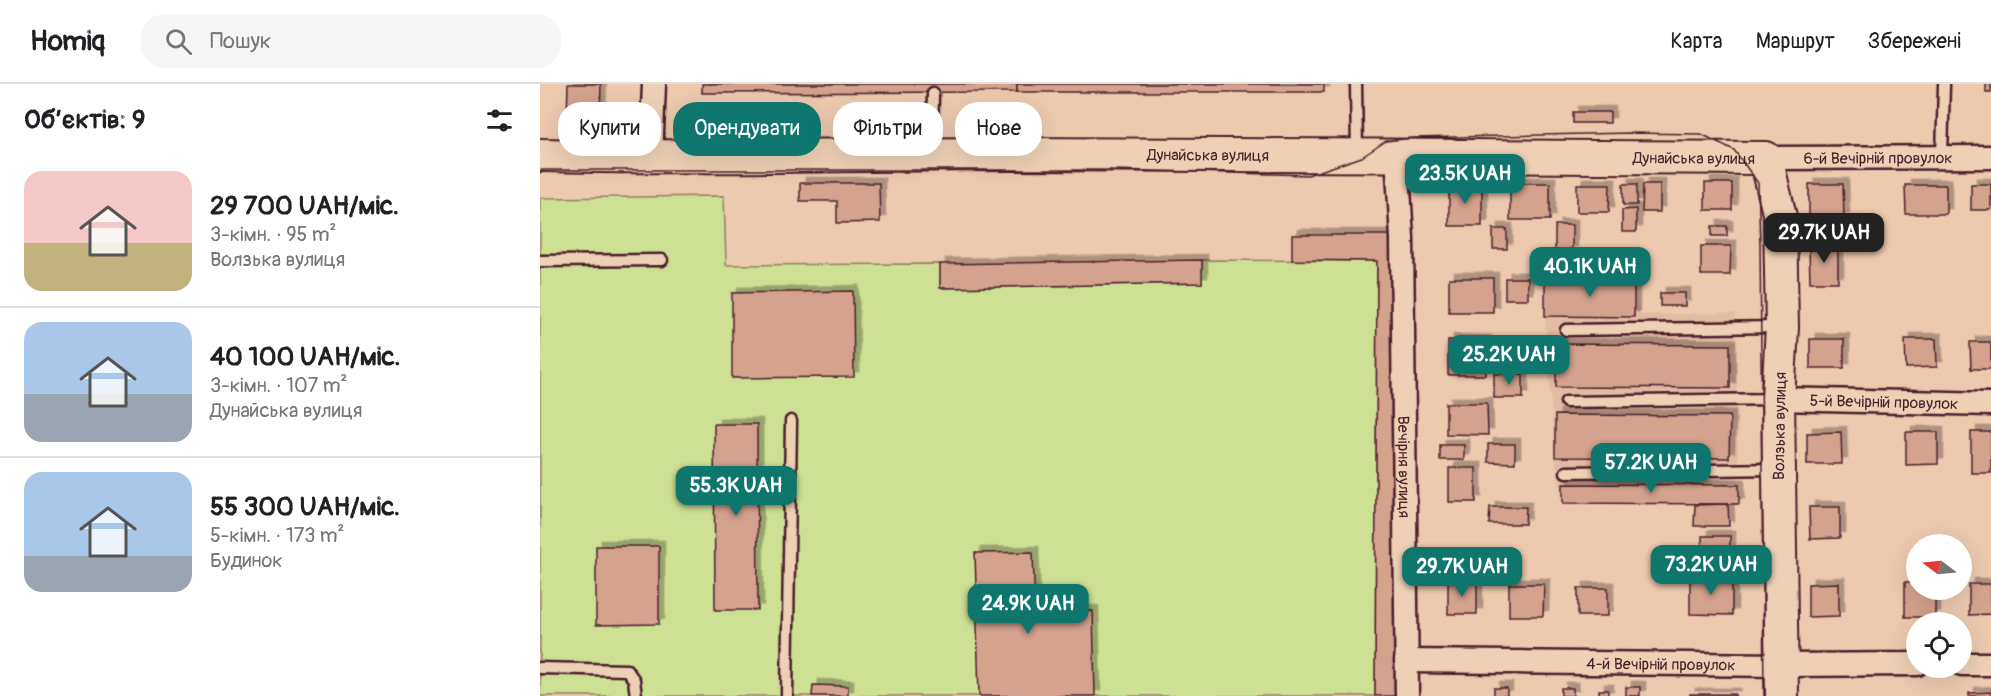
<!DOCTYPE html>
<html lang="uk">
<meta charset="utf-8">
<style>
body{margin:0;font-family:Pangolin,sans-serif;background:#f6f6f6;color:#202124;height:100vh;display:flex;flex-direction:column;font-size:22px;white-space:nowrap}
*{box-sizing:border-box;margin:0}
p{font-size:20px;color:#757577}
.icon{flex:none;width:33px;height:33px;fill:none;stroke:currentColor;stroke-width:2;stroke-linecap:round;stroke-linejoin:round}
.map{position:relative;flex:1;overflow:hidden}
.sheet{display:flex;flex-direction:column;background:#fff;width:540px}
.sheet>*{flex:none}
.banner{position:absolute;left:18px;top:18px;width:570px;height:54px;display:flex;gap:12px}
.needle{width:39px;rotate:286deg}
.tools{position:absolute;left:1366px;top:450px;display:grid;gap:12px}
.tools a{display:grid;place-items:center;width:66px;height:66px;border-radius:50%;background:#fff;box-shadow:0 6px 24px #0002;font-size:30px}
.price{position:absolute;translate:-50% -51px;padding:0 14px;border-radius:12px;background:#0f766e;color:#fff;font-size:20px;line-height:39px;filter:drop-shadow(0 2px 3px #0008)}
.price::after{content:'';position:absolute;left:50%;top:36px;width:18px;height:14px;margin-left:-9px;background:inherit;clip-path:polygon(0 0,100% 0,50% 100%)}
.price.active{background:#222;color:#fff}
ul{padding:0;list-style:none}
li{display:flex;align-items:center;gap:18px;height:150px;padding:0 24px}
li+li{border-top:2px solid #e0e0e0}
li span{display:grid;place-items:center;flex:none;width:168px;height:120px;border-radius:18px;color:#555}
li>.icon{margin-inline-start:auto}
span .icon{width:72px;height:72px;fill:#fffc;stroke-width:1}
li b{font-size:26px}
h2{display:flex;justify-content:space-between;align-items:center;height:72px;padding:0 24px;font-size:26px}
.pill{padding:0 21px;border-radius:24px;background:#fff;box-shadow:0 6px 24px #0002;font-size:21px;line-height:54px}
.pill.active{background:#0f766e;color:#fff}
header{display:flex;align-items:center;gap:36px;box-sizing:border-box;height:84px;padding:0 30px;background:#fff;border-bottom:2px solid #e0e0e0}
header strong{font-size:28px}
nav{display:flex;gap:33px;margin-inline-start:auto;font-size:21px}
.search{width:420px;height:54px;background:#f6f6f6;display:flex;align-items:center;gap:15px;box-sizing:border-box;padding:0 21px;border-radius:24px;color:#757577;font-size:22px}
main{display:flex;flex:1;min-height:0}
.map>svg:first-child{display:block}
.built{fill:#e3baa2}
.green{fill:#cee094;stroke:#8c8060;stroke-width:1.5}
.building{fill:#d4a28d;stroke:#4a1f2b;stroke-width:1.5;filter:url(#shadow)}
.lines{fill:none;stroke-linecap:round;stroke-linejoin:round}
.lane-casing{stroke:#4a1f2b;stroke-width:15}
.street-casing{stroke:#4a1f2b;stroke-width:27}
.secondary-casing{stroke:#4a1f2b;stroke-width:36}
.lane{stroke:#eed1b5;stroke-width:10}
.street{stroke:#eed1b5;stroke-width:22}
.secondary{stroke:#eed1b5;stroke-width:32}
.tram{stroke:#4a1f2b;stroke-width:1.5}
.labels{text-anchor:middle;stroke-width:4.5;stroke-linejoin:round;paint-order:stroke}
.street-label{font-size:16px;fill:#4a1f2b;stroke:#eed1b5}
</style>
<header>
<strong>Homiq</strong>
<div class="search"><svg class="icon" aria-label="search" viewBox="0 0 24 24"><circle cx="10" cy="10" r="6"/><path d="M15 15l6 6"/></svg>Пошук</div>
<nav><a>Карта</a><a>Маршрут</a><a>Збережені</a></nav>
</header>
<main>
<section class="sheet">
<h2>Об’єктів: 9<svg class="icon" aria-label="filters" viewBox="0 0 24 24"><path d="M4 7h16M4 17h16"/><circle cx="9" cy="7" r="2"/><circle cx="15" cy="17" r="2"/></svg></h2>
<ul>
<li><span style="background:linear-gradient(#f6c9c9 60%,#c2b280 0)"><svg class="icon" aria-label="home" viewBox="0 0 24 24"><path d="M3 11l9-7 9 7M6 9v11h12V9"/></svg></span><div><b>29 700 UAH/міс.</b><p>3-кімн. · 95 m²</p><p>Волзька вулиця</p></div></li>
<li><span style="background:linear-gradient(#a9c7e8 60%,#9aa5b1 0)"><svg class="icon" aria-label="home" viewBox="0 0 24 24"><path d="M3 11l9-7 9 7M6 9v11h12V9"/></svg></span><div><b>40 100 UAH/міс.</b><p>3-кімн. · 107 m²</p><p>Дунайська вулиця</p></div></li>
<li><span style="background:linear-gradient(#a9c7e8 70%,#9aa5b1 0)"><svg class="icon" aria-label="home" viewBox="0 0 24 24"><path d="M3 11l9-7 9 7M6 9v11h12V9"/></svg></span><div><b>55 300 UAH/міс.</b><p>5-кімн. · 173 m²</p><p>Будинок</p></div></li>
</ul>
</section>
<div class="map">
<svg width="1451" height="612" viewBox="0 0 1451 612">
<defs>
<filter id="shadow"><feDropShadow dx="5.5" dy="-5.5" stdDeviation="0" flood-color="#0004"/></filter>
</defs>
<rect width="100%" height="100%" fill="#edc9ae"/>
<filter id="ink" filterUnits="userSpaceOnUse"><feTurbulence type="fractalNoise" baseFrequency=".0167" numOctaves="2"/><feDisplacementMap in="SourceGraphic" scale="12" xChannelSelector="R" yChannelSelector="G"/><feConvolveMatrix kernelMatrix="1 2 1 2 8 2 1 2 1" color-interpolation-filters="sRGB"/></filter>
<g filter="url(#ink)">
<!-- built -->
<path class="built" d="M1005 196 1094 197 1100 231 1195 229 1199 420 1023 419 1015 373 1005 232Z"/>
<!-- green -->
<path class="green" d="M184 112 186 181 400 180V204L662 199V176L837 177 835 612H0V114Z"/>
<!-- building -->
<g class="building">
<path d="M28 0H61L60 34 27 33Z"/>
<path d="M162 0H477V8L162 9Z"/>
<rect x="477" y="0" width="307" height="8"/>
<rect x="1446" y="0" width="5" height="8"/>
<rect x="1033" y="28" width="37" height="11"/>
<path d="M260 99H339L340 138 297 139V117H260Z"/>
<path d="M909 99 942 100V142H909Z"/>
<rect x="970" y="99" width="40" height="37"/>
<rect x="1165" y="99" width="27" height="27"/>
<path d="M1037 100H1070L1069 128H1037Z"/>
<rect x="1083" y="100" width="14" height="21"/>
<path d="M1103 100H1120V128H1102Z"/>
<path d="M1269 100H1303L1304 134 1269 135Z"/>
<rect x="1431" y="100" width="20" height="26"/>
<path d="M1365 101H1406V130H1366Z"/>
<path d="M1096 125V148H1082V126Z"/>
<rect x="1015" y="141" width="17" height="27"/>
<rect x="1172" y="142" width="15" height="10"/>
<rect x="953" y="145" width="14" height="20"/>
<path d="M752 151H858L856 612H835L837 177 752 176Z"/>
<path d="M1161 162H1191L1190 191H1161Z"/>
<path d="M1269 162H1298V198H1270Z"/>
<path d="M662 176V199L400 204V180Z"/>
<rect x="909" y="194" width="44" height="34"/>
<rect x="965" y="194" width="23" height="21"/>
<path d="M1005 196 1094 197V233L1005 232Z"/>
<path d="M313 207 314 293 192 294V209Z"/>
<rect x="1120" y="209" width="25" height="13"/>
<rect x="1270" y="255" width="34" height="29"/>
<path d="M1365 255H1396L1397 283 1366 284Z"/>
<path d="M908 256 946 257V291H908Z"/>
<path d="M1430 258H1451V285H1431Z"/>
<path d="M1016 260 1190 261V304L1016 303Z"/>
<rect x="954" y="290" width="29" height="24"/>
<path d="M906 319H947L948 351 906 350Z"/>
<path d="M1015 331 1190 332 1189 374 1015 373Z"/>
<path d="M174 340H217L218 526H175Z"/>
<path d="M1301 348 1302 380H1267V349Z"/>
<path d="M1366 348H1398V380L1366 381Z"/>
<rect x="1431" y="348" width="20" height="41"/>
<path d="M948 360H975V379L948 378Z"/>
<rect x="900" y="361" width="24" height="15"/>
<rect x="909" y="384" width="27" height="34"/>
<path d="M1023 400 1199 401V420L1023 419Z"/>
<path d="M1188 420 1189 442H1154L1155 421Z"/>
<path d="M950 423H986L985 440H949Z"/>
<path d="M1269 423H1300V454L1270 455Z"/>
<path d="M1162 452H1190V468L1162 467Z"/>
<path d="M56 462H119V540L56 541Z"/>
<path d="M493 468 495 528 553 527 555 612H439L435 469Z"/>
<path d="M1150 494H1192V531L1150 530Z"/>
<rect x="908" y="498" width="29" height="32"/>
<path d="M1365 498H1377V506H1395V533H1365Z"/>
<path d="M1299 499V532L1268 533V500Z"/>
<path d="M969 500H1004L1003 532H969Z"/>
<path d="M1429 500H1451V530L1429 531Z"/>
<rect x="1038" y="504" width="30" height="28"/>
<path d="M273 601 308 602V612H272Z"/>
<rect x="1086" y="603" width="14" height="9"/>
<rect x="954" y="604" width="13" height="8"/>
<rect x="1021" y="604" width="12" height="8"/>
<rect x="1059" y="606" width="9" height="6"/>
<path d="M1451 608V612H1429V609Z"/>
<rect x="1150" y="610" width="45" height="2"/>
</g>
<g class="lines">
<!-- lane casing -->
<g class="lane-casing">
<g id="lane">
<path d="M816 0 817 69"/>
<path d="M392 67 393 9"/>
<path d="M1402 73 1404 0"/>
<path d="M0 177 122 176"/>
<path d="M1026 246 1238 243"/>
<path d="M1026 318 1236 315"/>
<path d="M1026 388 1236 385"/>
<path d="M0 584 87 586 94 596 96 612"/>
<path d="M247 612 251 337"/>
</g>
</g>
<!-- street casing -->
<g class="street-casing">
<g id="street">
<path id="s1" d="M857 71 862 154 867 612"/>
<path d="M111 74 114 0"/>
<path id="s2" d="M1226 74 1451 73"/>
<path id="s3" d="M1238 315 1451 320"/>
<path id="s4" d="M866 577 1243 581 1377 580"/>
<path d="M1422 580H1451"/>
</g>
</g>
<!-- secondary casing -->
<g class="secondary-casing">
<g id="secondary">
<path id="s5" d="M0 71C158 75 316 70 474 70 725 70 975 73 1226 74L1240 133 1242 243 1238 315 1242 612"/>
</g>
</g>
<!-- lane -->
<use href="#lane" class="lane"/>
<!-- street -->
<use href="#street" class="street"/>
<!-- secondary -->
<use href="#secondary" class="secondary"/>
<!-- tram -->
<path class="tram" d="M0 86H572L768 91 822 73 846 57 873 54 1089 49 1161 50 1194 66 1218 99 1220 159 1224 612"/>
</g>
</g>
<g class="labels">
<!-- street labels -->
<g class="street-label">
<text dy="6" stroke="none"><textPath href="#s5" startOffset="668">Дунайська вулиця</textPath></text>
<text dy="6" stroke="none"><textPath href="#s2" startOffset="112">6-й Вечірній провулок</textPath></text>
<text dy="6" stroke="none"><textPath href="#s5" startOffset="1154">Дунайська вулиця</textPath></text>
<text dy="6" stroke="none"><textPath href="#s3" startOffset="106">5-й Вечірній провулок</textPath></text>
<text transform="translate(1239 342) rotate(-89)" y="6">Волзька вулиця</text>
<text dy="6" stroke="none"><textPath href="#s1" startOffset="312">Вечірня вулиця</textPath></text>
<text dy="6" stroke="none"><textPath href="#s4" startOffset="255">4-й Вечірній провулок</textPath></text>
</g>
</g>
</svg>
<div class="tools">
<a><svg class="needle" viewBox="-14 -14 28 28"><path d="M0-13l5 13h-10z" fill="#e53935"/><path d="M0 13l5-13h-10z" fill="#757577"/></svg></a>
<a><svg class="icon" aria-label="locate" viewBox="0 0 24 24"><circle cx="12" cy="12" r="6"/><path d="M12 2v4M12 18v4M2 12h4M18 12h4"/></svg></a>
</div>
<b class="price" style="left:925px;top:121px">23.5K UAH</b>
<b class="price active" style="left:1284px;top:180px">29.7K UAH</b>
<b class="price" style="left:1050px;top:214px">40.1K UAH</b>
<b class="price" style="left:969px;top:302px">25.2K UAH</b>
<b class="price" style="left:1111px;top:410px">57.2K UAH</b>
<b class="price" style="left:196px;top:433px">55.3K UAH</b>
<b class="price" style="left:1171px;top:512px">73.2K UAH</b>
<b class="price" style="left:922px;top:514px">29.7K UAH</b>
<b class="price" style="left:488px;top:551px">24.9K UAH</b>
<div class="banner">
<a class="pill">Купити</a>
<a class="pill active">Орендувати</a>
<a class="pill">Фільтри</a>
<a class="pill">Нове</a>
</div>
</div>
</main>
